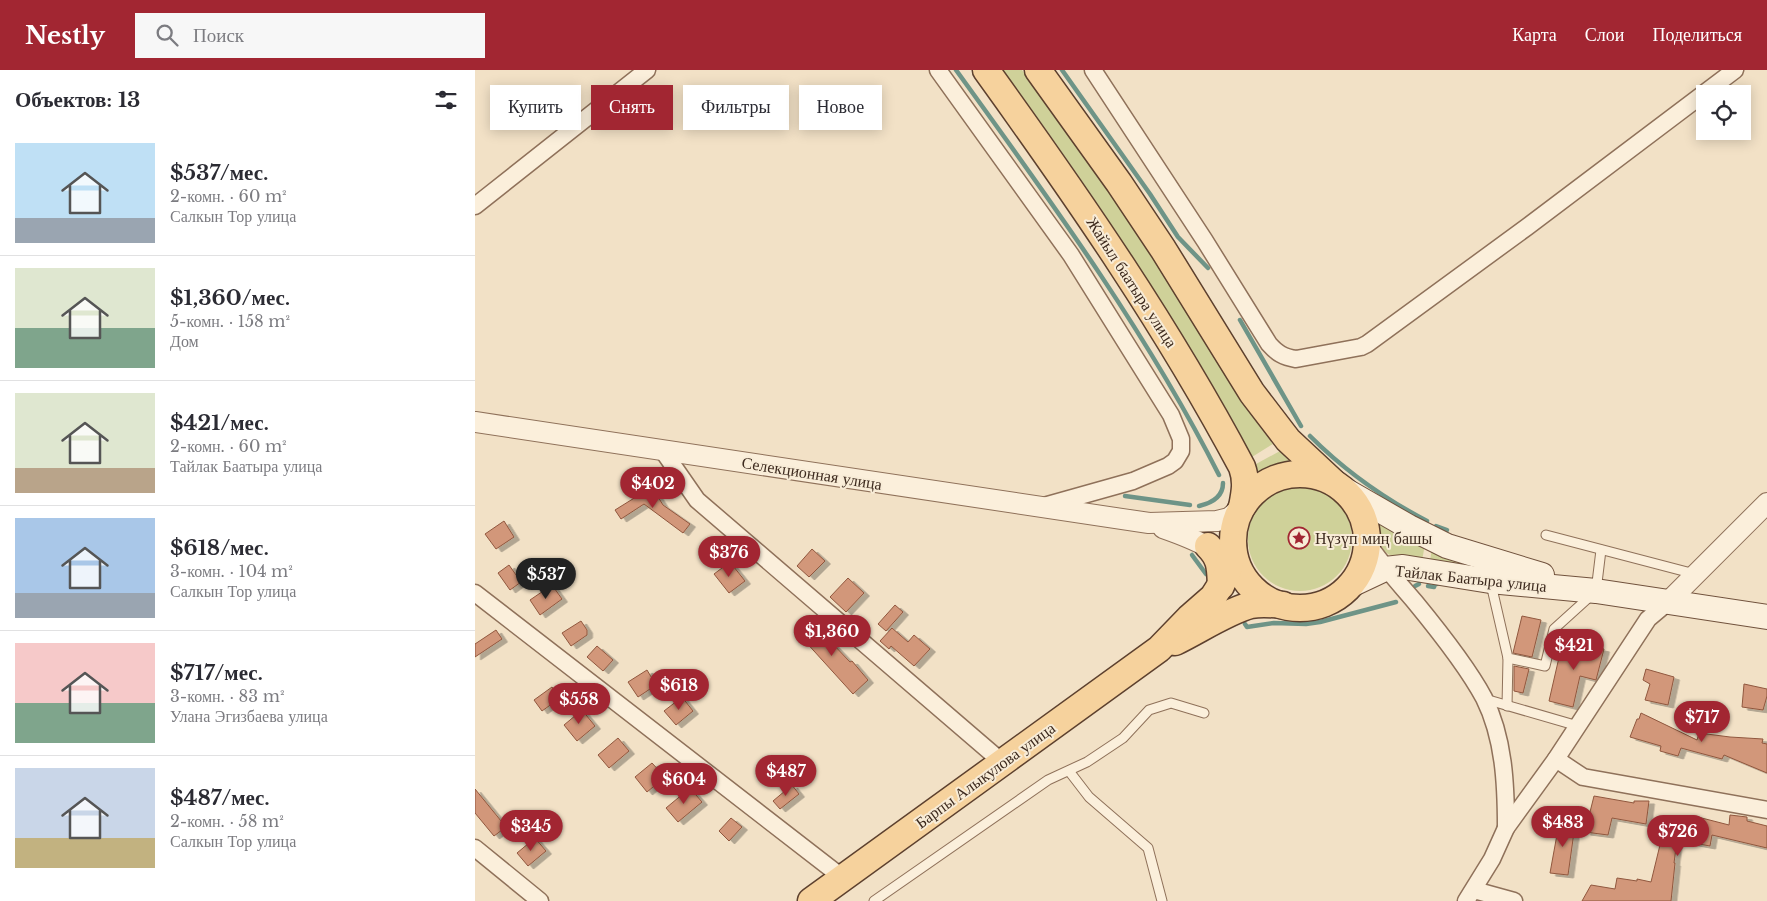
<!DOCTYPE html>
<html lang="ru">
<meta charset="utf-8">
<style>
body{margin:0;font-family:"Libre Baskerville",serif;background:#f7f7f7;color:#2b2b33;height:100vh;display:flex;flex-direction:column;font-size:19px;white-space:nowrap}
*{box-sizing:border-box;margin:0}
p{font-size:16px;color:#7c7c81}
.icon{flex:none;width:28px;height:28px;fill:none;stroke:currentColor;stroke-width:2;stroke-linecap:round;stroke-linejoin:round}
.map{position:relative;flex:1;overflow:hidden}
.panel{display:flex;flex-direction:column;background:#fff;width:475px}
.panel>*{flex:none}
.top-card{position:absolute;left:15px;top:15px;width:475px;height:45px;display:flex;gap:10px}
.tools{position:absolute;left:1221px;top:15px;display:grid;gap:10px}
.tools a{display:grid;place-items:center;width:55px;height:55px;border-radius:0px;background:#fff;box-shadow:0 2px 12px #0003;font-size:25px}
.price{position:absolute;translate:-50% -42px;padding:0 11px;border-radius:18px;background:#a22632;color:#fff;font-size:16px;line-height:32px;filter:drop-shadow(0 1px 2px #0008)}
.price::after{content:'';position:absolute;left:50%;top:30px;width:15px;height:11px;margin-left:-8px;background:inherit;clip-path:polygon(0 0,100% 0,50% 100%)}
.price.selected{background:#222;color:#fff}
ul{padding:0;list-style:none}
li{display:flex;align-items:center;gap:15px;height:125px;padding:0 15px}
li+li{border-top:1px solid #e1e1e2}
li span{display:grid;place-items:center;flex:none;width:140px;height:100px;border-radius:0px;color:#555}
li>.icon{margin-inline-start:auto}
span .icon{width:60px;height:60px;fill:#fffc;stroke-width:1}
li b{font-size:21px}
h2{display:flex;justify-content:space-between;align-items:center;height:60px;padding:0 15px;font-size:21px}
.pill{padding:0 18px;border-radius:0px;background:#fff;box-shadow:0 2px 12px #0003;font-size:18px;line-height:45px}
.pill.selected{background:#a22632;color:#fff}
header{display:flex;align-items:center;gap:30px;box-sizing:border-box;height:70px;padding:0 25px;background:#a22632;color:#fff}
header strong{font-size:24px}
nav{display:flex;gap:28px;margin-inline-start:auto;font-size:18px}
.search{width:350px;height:45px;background:#f7f7f7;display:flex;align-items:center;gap:12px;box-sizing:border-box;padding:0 18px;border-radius:0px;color:#7c7c81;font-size:19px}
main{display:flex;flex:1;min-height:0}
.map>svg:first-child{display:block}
.green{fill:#cfd199}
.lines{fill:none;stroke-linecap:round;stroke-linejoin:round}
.stream{stroke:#6e9487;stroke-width:4.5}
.building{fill:#d2977a;stroke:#90573e;filter:url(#shadow)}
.service-casing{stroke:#8f715a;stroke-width:11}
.minor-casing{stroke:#8f715a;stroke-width:19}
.tertiary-casing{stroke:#8f715a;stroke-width:22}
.secondary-casing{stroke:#71523d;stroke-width:26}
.primary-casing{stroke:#5d402e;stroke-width:29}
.service{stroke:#fbefdb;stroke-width:9}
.minor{stroke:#fbefdb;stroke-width:16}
.tertiary{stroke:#fbefdb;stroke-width:20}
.secondary{stroke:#fbefdb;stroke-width:24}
.primary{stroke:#f6d29d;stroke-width:26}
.labels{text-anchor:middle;stroke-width:4;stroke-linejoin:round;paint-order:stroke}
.street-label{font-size:16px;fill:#3e2b1f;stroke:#f8ecd7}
.poi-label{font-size:16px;fill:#3e2b1f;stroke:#f8ecd7;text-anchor:start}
</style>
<header>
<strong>Nestly</strong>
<div class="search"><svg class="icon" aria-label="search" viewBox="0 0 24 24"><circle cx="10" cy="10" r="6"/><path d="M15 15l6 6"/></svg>Поиск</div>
<nav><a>Карта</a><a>Слои</a><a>Поделиться</a></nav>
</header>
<main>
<section class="panel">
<h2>Объектов: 13<svg class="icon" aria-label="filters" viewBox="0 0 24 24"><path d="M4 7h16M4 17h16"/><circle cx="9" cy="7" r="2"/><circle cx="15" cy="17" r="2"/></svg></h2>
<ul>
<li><span style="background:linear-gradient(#bfe0f5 75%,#9aa5b1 0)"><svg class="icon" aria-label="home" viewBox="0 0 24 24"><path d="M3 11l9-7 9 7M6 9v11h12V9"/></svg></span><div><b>$537/мес.</b><p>2-комн. · 60 m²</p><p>Салкын Тор улица</p></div></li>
<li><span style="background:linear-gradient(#dfe7d0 60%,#7fa58c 0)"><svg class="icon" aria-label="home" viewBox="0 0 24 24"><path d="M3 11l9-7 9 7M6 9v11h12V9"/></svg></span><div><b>$1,360/мес.</b><p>5-комн. · 158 m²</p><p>Дом</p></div></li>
<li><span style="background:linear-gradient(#dfe7d0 75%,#b9a48a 0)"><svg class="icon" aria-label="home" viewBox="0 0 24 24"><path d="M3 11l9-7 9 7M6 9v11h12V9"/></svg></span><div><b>$421/мес.</b><p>2-комн. · 60 m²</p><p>Тайлак Баатыра улица</p></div></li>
<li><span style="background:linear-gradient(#a9c7e8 75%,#9aa5b1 0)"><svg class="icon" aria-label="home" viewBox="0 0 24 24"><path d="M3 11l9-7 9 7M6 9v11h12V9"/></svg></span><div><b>$618/мес.</b><p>3-комн. · 104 m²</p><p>Салкын Тор улица</p></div></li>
<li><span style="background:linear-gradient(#f6c9c9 60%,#7fa58c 0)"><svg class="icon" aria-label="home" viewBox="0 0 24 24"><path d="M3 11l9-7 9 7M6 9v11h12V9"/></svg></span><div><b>$717/мес.</b><p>3-комн. · 83 m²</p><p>Улана Эгизбаева улица</p></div></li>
<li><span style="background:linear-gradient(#c9d6e8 70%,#c2b280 0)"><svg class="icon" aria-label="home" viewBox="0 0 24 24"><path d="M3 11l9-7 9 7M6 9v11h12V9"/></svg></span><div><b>$487/мес.</b><p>2-комн. · 58 m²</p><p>Салкын Тор улица</p></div></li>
</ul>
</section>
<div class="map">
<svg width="1292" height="831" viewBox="0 0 1292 831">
<defs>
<filter id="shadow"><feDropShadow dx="5.5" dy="3" stdDeviation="0" flood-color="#0004"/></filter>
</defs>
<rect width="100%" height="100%" fill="#f2e1c6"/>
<!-- green -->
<g class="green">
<path d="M528 0H547C591 61 636 123 677 186 717 249 752 315 798 374L777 387C753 340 727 296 699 252 645 165 588 82 528 0Z"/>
<path d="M805 381 815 392 794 398 783 403 781 394Z"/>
<circle cx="825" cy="469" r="52"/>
<path d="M902 449 950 474 947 491C936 489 912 490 907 477 903 469 904 458 902 449Z"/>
<path d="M957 478 1019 500 955 491Z"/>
</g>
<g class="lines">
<!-- stream -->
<g class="stream">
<path d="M481 0C575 130 671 261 744 405"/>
<path d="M587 0 675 124 703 167 733 198"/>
<path d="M765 250 826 356"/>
<path d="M835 366C869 400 908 428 952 451"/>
<path d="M650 426 715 435"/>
<path d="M724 436C737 433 748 427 748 413"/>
<path d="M961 456 972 460"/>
<path d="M717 485 731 504"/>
<path d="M940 516 944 514"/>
<path d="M953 516 959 517 960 514H962"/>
<path d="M770 554 772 557 799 553 831 554 845 552 921 532"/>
</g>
</g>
<!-- building -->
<g class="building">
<path d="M177 417 188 435 215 454 208 463 169 434 146 449 140 440Z"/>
<path d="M29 451 39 467 21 479 10 464Z"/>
<path d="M337 479 350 491 334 507 322 496Z"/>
<path d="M255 492 270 511 254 523 239 504Z"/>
<path d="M34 495 46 512 35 520 23 503Z"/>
<path d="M373 508 389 523 371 542 355 527Z"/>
<path d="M77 515 87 529 65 545 55 530Z"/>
<path d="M420 535 428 542 411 561 403 554Z"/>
<path d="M1047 546 1066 550 1057 587 1038 583Z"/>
<path d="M334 549 355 573 356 572 375 592 377 591 393 610 378 624 329 570 327 572 319 562Z"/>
<path d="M106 551 112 560V565L96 576 87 563Z"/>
<path d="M417 558 433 572 439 565 455 579 439 596 416 576 414 579 405 571Z"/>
<path d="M21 560 27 569 0 587V574Z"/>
<path d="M1088 570 1129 579 1121 610 1105 606 1098 637 1074 631Z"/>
<path d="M122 576 138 590 128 601 112 587Z"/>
<path d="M1039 596 1054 599 1048 623 1039 621Z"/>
<path d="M1171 599 1199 607 1193 635 1170 630 1175 614 1168 610Z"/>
<path d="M172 600 181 615 163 627 153 612Z"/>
<path d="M1269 614 1292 619V626L1288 640 1267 637Z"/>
<path d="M77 617 85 628 67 641 59 630Z"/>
<path d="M207 627 218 641 201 655 189 641Z"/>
<path d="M107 640 120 656 102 671 89 655Z"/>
<path d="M1166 643 1222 670 1224 663 1255 667 1288 669 1287 673 1292 674V703L1249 685 1247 689 1206 678 1203 686 1185 681 1186 676 1155 667 1162 649H1164Z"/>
<path d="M143 668 154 681 134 698 123 685Z"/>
<path d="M177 693 190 707 172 722 160 707Z"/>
<path d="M317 715 324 724 305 739 298 731Z"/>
<path d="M215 718 227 732 203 752 191 738Z"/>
<path d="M0 719 31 757 19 766 0 743Z"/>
<path d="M1119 726 1159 733V731H1174L1171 754 1137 748 1133 765 1110 762Z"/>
<path d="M1255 745 1272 747V751L1292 756V778L1237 765 1235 776 1202 770 1199 793H1200L1196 831H1107L1116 815 1140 819 1142 808 1162 811V809L1176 812 1192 746 1217 753 1219 746 1254 755Z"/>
<path d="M256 748 267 757 254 771 244 761Z"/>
<path d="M1085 748 1100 755 1093 805 1075 803Z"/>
<path d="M60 768 71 781 53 796 42 783Z"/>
</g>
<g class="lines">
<!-- service casing -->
<g class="service-casing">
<g id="service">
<path d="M1071 465 1220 504"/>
<path d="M1016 514 1033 588 1070 596 1079 559 1121 521 1126 480"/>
<path d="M1010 629 1103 656"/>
<path d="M1032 636 1033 588"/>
<path d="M594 701 614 727 673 778 687 831"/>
<path d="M399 831 573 710 612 692 648 668 674 640 696 633 729 643"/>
</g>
</g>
<!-- minor casing -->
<g class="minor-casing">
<g id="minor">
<path d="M463 0 596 185 696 345 706 369V381L700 391 693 396 658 411 569 436"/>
<path d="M618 0 730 171 794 274C802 283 808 287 821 289L886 277 892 274 1052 157 1260 0"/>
<path d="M0 136 172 0"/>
<path d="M188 381 222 430 527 692"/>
<path d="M892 472C906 494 923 512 940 532 963 560 992 596 1009 628 1029 668 1031 714 1031 758"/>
<path d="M0 523 368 808"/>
<path d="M1081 689 1108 707 1292 740"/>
<path d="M0 778 65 831"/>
<path d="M999 820 1039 831"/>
<path d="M991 831 1017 789 1031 758 1081 689 1173 549 1192 533"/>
</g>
</g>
<!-- tertiary casing -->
<g class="tertiary-casing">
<g id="tertiary">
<path d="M0 352 674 453 742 451 754 448 767 437"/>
<path d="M688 458C725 471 743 479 770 508"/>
<path d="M1192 533 1292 433"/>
</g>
</g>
<!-- secondary casing -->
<g class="secondary-casing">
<g id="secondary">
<path d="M868 419 934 457 972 476 1067 505"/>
<path d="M874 516 910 499 928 497 1015 511 1121 521 1292 547"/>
</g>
</g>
<!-- primary casing -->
<g class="primary-casing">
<g id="primary">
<path d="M511 0C604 129 692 256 767 397 772 411 770 422 767 437"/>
<path d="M563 0 644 113 688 179 777 323 813 370 858 412"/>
<circle cx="825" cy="471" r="67"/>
<path d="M733 476C746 489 745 498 746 516"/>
<path d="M700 572C723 561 753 541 776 535 786 533 797 534 808 535"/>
<path d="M336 831 684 579 714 548 738 527 752 505 758 476"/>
</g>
</g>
<!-- service -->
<use href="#service" class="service"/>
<!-- minor -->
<use href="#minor" class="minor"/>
<!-- tertiary -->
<use href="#tertiary" class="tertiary"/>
<!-- secondary -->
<use href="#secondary" class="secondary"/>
<!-- primary -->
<use href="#primary" class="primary"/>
</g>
<!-- icons -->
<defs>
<g id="sight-ring" transform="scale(1.125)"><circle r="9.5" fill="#f8ecd7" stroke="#a22632" stroke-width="1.5"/><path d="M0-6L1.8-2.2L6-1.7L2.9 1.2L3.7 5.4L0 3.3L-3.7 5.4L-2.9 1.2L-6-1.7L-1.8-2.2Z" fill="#a22632"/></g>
</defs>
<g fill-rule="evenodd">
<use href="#sight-ring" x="824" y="468"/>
</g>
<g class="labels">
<!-- street labels -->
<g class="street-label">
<text transform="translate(657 212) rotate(57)" y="6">Жайыл баатыра улица</text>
<text transform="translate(337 403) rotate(9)" y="6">Селекционная улица</text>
<text transform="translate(996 508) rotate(6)" y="6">Тайлак Баатыра улица</text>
<text transform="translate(510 705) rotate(-36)" y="6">Барпы Алыкулова улица</text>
</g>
<!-- poi labels -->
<g class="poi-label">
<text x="840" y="474">Нүзүп миң башы</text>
</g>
</g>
</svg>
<div class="tools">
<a><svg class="icon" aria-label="locate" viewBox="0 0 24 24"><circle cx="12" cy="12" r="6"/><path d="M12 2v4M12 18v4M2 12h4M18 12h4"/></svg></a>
</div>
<b class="price" style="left:178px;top:439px">$402</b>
<b class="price" style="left:254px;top:508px">$376</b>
<b class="price selected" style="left:71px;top:530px">$537</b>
<b class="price" style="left:357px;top:587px">$1,360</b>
<b class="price" style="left:1099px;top:601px">$421</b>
<b class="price" style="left:204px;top:641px">$618</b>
<b class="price" style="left:104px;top:655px">$558</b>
<b class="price" style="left:1227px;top:673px">$717</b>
<b class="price" style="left:311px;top:727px">$487</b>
<b class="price" style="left:209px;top:735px">$604</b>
<b class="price" style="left:1088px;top:778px">$483</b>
<b class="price" style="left:56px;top:782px">$345</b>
<b class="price" style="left:1203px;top:787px">$726</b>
<div class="top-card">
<a class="pill">Купить</a>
<a class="pill selected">Снять</a>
<a class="pill">Фильтры</a>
<a class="pill">Новое</a>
</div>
</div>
</main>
